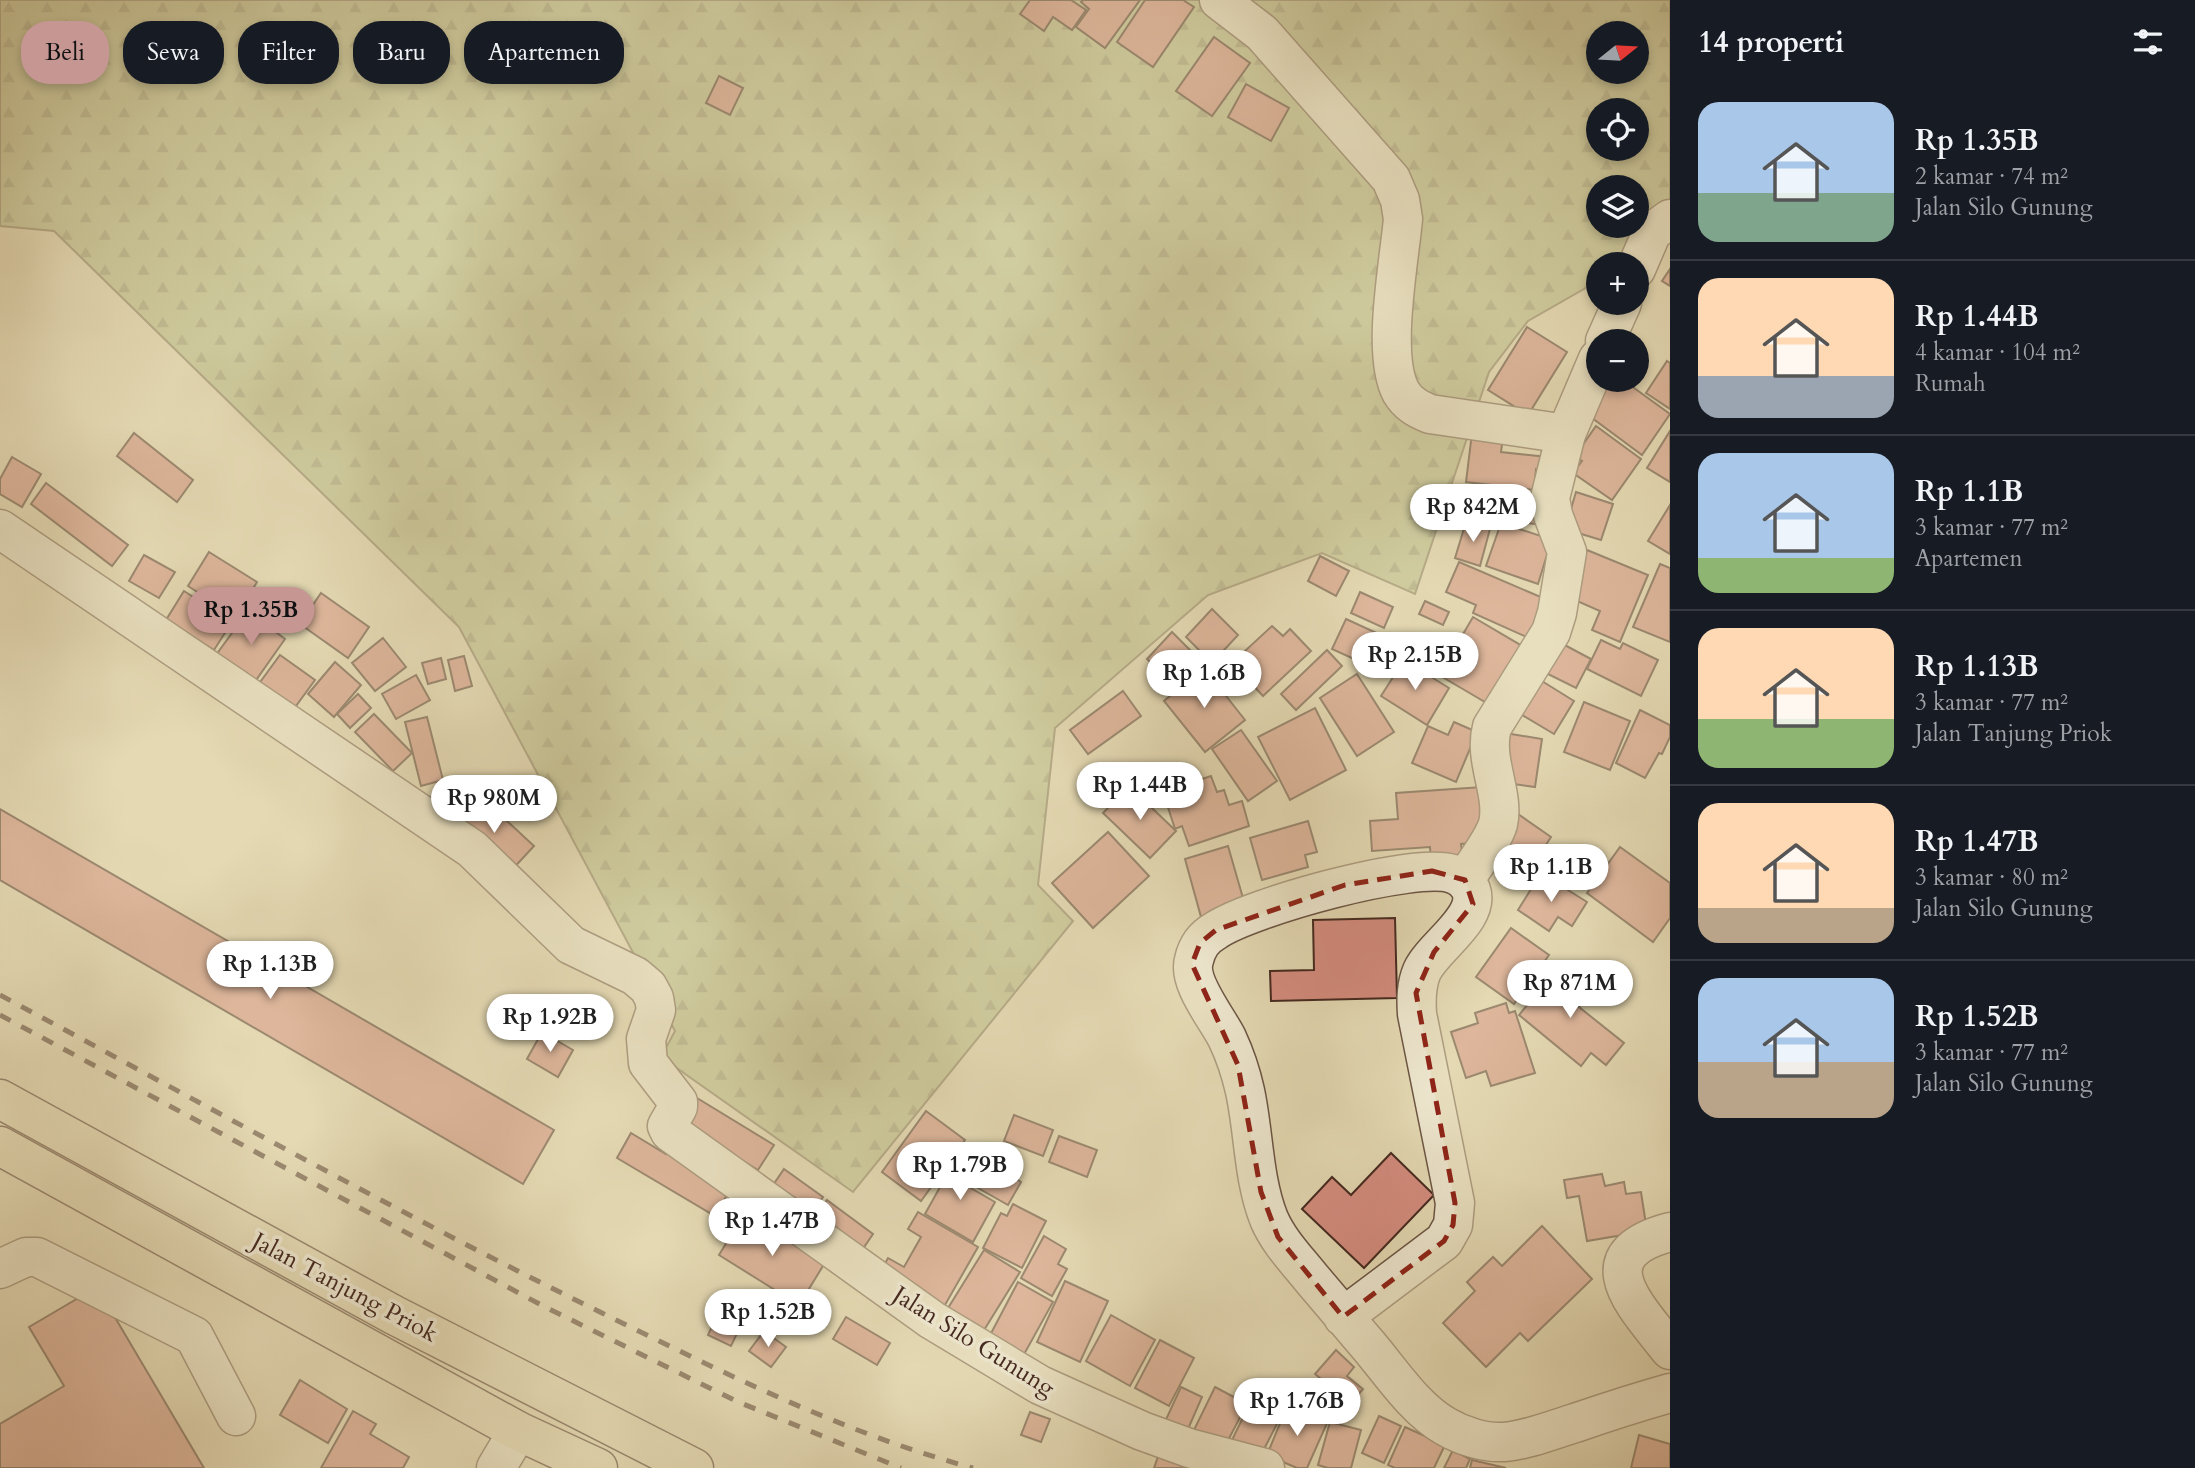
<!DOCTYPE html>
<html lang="id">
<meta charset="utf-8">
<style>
body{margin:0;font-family:Cardo,serif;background:#20242c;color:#f1f3f6;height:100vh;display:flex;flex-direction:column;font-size:26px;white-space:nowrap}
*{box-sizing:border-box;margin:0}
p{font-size:23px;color:#9ea1a6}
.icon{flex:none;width:38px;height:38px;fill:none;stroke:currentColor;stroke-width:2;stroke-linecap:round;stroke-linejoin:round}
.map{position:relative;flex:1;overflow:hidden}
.sheet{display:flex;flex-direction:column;background:#171b24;width:525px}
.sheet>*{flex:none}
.guide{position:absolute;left:21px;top:21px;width:665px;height:63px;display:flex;gap:14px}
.needle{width:46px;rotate:72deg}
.tools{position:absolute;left:1586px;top:21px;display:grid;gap:14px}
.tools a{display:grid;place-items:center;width:63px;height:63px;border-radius:50%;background:#171b24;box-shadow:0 4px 10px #0003;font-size:35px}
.price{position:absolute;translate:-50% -60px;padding:0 16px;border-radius:24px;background:#fff;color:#222;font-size:23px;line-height:46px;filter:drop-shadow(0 2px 4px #0008)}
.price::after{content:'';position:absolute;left:50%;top:42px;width:21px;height:16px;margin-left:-10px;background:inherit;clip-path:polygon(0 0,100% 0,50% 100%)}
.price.active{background:#c59692;color:#111}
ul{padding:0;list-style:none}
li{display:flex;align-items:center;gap:21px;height:175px;padding:0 28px}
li+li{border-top:2px solid #363941}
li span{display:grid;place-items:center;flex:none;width:196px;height:140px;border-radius:21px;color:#555}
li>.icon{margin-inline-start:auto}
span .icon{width:84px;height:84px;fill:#fffc;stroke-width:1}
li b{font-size:30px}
h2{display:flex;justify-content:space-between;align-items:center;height:84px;padding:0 28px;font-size:30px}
.chip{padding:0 24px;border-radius:28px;background:#171b24;box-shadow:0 4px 10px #0003;font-size:24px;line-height:63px}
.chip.active{background:#c59692;color:#111}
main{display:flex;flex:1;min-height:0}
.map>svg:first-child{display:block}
.forest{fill:url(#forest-firs);stroke:#7e7454;stroke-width:2;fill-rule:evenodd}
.building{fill:#d48c7e;stroke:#44291f;stroke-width:2}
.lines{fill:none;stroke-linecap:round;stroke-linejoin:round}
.minor-casing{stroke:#6c5544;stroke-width:41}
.highway-casing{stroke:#44291f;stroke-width:41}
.minor{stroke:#ede6ce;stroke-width:38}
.highway{stroke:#e4d9b3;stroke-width:38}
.rail{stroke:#44291f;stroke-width:5;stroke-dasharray:12 12;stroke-linecap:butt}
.marked{fill:none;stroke:#8f2418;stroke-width:5;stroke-dasharray:14 9;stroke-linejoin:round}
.labels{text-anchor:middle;stroke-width:7;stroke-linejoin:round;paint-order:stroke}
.street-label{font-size:24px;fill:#44291f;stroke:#ede6ce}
</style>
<main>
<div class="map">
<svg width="1670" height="1468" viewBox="0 0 1670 1468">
<defs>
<pattern id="forest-firs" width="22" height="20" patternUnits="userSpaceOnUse" patternTransform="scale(1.75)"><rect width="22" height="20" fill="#b9be89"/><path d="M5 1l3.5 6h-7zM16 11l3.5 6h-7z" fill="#989a6f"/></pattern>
</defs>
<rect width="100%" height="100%" fill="#e4d9b3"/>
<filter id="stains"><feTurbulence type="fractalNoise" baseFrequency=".00286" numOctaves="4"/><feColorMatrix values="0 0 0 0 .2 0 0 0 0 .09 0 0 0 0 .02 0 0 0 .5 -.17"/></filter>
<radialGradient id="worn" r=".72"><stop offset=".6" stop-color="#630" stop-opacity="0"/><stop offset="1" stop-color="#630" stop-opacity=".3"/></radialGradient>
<!-- forest -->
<path class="forest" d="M0 0H1670V205L1622 264H1598V281L1528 321 1489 372 1415 594 1322 553 1208 595 1055 728 1038 885 1073 921 853 1192 661 1057 675 1031 459 627 54 231 0 226ZM1598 33H1636V72H1598ZM1598 110H1636V149H1598ZM1598 187H1636V226H1598Z"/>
<!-- building -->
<g class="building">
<path d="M1030 0H1071L1086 10 1072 30 1053 17 1044 31 1020 14Z"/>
<path d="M1083 0H1140L1105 48 1076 27 1089 9 1081 2Z"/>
<path d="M1145 0H1183L1194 7 1153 67 1117 42Z"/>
<path d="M1214 37 1250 63 1212 116 1176 91Z"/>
<path d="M719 76 743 88 730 115 706 103Z"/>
<path d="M1246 84 1289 108 1271 141 1228 117Z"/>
<path d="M1670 269V286L1662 281Z"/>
<path d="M1527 327 1567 352 1528 415 1488 390Z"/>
<path d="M1667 361 1670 363V409L1646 393Z"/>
<path d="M1608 380H1623L1670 414 1642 455 1588 415Z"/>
<path d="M1596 426 1641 459 1612 500 1573 473 1582 461 1575 456Z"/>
<path d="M1670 431V482L1647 468Z"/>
<path d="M134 433 193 480 177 502 117 456Z"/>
<path d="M1472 433 1503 437 1501 452 1557 458 1555 472 1536 469 1534 490 1466 482Z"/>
<path d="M12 457 41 474 22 507 0 494V479Z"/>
<path d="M46 483 128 545 112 566 31 504Z"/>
<path d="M1470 485 1538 494 1535 524 1467 515Z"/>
<path d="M1576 492 1613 504 1601 540 1565 529Z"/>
<path d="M1670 505V554L1648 541Z"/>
<path d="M1466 522 1490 529 1480 566 1455 558Z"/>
<path d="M1501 523 1562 543 1556 561 1546 558 1538 584 1486 566Z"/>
<path d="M1587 550 1648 575 1620 642 1592 630 1600 611 1568 597Z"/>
<path d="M209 552 257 582 236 617 188 586Z"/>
<path d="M144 555 175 572 159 598 129 581Z"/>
<path d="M1320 556 1349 571 1336 596 1308 581Z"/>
<path d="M1459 562 1557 604 1540 643 1473 613 1476 605 1446 592Z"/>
<path d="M1660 564 1670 568V642L1633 627Z"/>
<path d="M184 591 232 622 214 650 166 620Z"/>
<path d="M1360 592 1393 607 1384 628 1351 613Z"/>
<path d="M321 593 369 627 348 658 300 624Z"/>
<path d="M1425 601 1449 612 1443 625 1419 614Z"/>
<path d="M1212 609 1238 635 1212 663 1186 637Z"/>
<path d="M248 611 285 639 254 683 216 655Z"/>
<path d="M1473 617 1529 650 1495 708 1439 675Z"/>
<path d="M1346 619 1381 635 1367 665 1332 649Z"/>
<path d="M1272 626 1283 636 1290 629 1311 651 1263 696 1232 663Z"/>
<path d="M1172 632 1202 662 1177 689 1147 659Z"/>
<path d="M383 638 406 667 375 691 352 663Z"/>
<path d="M1601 640 1620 649 1623 643 1658 660 1641 696 1587 669Z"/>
<path d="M1559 642 1591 659 1576 688 1544 672Z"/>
<path d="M1327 650 1342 666 1296 710 1281 694Z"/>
<path d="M280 655 315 680 293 710 258 685Z"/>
<path d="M464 656 472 686 455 691 448 660Z"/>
<path d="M441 658 446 679 428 684 422 663Z"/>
<path d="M1404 660 1449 688 1427 725 1381 696Z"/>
<path d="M335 662 361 685 334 717 308 694Z"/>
<path d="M1204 668 1245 720 1205 752 1164 701Z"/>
<path d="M1357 674 1394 732 1357 756 1320 698Z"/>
<path d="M416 675 430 700 396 719 382 694Z"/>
<path d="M1537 678 1574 701 1554 734 1517 712Z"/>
<path d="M1123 691 1141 716 1088 754 1070 730Z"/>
<path d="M358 694 371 708 350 728 337 714Z"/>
<path d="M1584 702 1630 721 1610 770 1564 752Z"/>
<path d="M1315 708 1346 770 1290 800 1258 737Z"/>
<path d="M1640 710 1670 725V737L1662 754 1659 753 1645 778 1616 763Z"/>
<path d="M374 714 412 753 393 771 355 732Z"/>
<path d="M427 717 443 780 421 786 405 722Z"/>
<path d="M1454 722 1477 732 1456 782 1412 763 1428 726 1448 735Z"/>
<path d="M1241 730 1277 781 1248 801 1212 749Z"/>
<path d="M1505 733 1542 739 1535 787 1499 782Z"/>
<path d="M1211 776 1217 792 1224 790 1229 805 1242 801 1249 826 1189 846 1182 826 1175 829 1163 792Z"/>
<path d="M1129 786 1176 831 1150 858 1103 813Z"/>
<path d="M1482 787 1486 842 1461 844 1463 861 1431 863 1430 847 1372 851 1370 821 1398 819 1396 793Z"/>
<path d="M481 797 534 846 508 874 455 825Z"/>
<path d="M0 809 554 1130 523 1184 0 880Z"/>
<path d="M1518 814 1551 837 1529 871 1495 847Z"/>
<path d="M1308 821 1317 852 1305 855 1308 867 1262 880 1250 838Z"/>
<path d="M1108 832 1149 876 1093 928 1052 883Z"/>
<path d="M1228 846 1245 905 1201 917 1185 859Z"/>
<path d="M1620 847 1670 883V918L1653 942 1587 893Z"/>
<path d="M1541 873 1587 902 1572 926 1558 917 1549 931 1518 910Z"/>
<path d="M1395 918 1397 998 1271 1001 1270 971 1314 970 1313 920Z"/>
<path d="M1511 928 1549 955 1514 1004 1476 977Z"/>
<path d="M1559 966 1591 992 1579 1007 1624 1043 1606 1065 1591 1053 1581 1066 1519 1015Z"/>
<path d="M1506 1003 1509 1013 1515 1011 1535 1073 1491 1086 1486 1071 1466 1078 1451 1032 1478 1023 1475 1013Z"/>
<path d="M542 1032 573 1050 558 1077 527 1059Z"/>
<path d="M697 1098 774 1145 758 1170 682 1124Z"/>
<path d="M926 1111 965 1140 921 1201 882 1172Z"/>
<path d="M1014 1115 1053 1130 1043 1156 1004 1141Z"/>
<path d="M631 1133 666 1154 673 1141 736 1179 715 1216 617 1158Z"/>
<path d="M1059 1136 1097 1150 1087 1177 1049 1162Z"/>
<path d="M959 1153 976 1162 964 1184 995 1202 973 1242 925 1214Z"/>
<path d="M1391 1153 1434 1195 1364 1268 1302 1209 1332 1177 1351 1195Z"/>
<path d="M984 1160 1021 1182 1008 1205 971 1184Z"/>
<path d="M784 1169 823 1197 808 1219 769 1191Z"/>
<path d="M1602 1174 1605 1186 1624 1182 1626 1194 1641 1192 1647 1231 1587 1241 1579 1196 1567 1198 1564 1180Z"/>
<path d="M827 1200 873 1234 858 1256 811 1222Z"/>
<path d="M1013 1204 1046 1221 1022 1268 983 1248 1001 1213 1007 1216Z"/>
<path d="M746 1211 826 1261 799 1305 719 1255Z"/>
<path d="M918 1212 978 1247 941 1312 878 1276 888 1258 904 1267 921 1237 908 1229Z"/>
<path d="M1542 1226 1592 1279 1528 1341 1520 1333 1486 1367 1443 1323 1475 1291 1467 1282 1493 1257 1502 1266Z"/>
<path d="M1044 1236 1066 1249 1058 1264 1067 1269 1052 1296 1021 1278Z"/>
<path d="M984 1250 1020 1272 981 1335 945 1313Z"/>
<path d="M1065 1281 1108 1301 1080 1362 1037 1342Z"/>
<path d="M1018 1282 1053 1302 1022 1358 988 1339Z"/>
<path d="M97 1287 204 1468H0V1424L64 1386 29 1327Z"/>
<path d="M720 1309 743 1321 731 1346 708 1335Z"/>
<path d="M1111 1315 1155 1340 1130 1386 1086 1361Z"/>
<path d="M846 1317 890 1343 877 1365 833 1339Z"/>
<path d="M764 1331 786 1347 771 1367 749 1351Z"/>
<path d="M1160 1340 1194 1358 1169 1406 1135 1388Z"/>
<path d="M1336 1350 1354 1367 1347 1376 1363 1389 1336 1420 1308 1395 1321 1379 1315 1374Z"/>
<path d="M300 1380 347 1409 328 1443 280 1415Z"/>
<path d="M1181 1387 1202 1397 1185 1436 1163 1426Z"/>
<path d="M1215 1387 1247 1404 1224 1448 1193 1432Z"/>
<path d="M1252 1399 1282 1414 1260 1457 1231 1442Z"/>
<path d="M1288 1404 1328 1421 1307 1468H1297L1267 1455Z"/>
<path d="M353 1411 376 1424 370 1434 409 1457 403 1468H321Z"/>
<path d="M1030 1412 1050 1419 1041 1442 1021 1435Z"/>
<path d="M1379 1416 1401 1426 1384 1463 1362 1453Z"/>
<path d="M1330 1422 1361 1430 1351 1468H1328L1318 1465Z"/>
<path d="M1405 1427 1445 1445 1434 1468H1395L1388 1465Z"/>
<path d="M1639 1435 1670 1444V1468H1631Z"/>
<path d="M1453 1450 1470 1459 1466 1468H1444Z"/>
<path d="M1160 1451 1204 1468H1154Z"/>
<path d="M1472 1460 1506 1468H1470Z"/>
</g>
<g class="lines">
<!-- minor casing -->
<g class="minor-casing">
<g id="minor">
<path d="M1219 0 1262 33 1391 179 1400 200 1403 219C1399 263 1381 355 1401 392 1408 404 1418 409 1430 414L1566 434"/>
<path d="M1636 269 1652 232 1670 219"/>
<path d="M1605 341 1622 303"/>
<path d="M0 529 472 849 571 945 635 976 648 987 654 998 656 1010 646 1039 648 1063 678 1102V1107L667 1126 670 1132 932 1320 1040 1385 1142 1431 1189 1448 1265 1468"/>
<path d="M1465 880C1474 864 1493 841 1498 824 1505 794 1483 760 1492 727L1551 632 1557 613 1567 552 1553 515 1550 498 1566 434 1598 359"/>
<path d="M1670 1232C1583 1255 1636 1306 1670 1350"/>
<path d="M0 1269 26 1257H37L194 1336 236 1416"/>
<path d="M1343 1317 1444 1241 1453 1225 1455 1203 1417 1014C1416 999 1416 985 1422 971 1434 946 1481 918 1471 890 1467 882 1462 877 1453 874 1415 861 1250 907 1215 931 1203 938 1197 947 1194 960 1187 982 1217 1018 1227 1038 1235 1055 1241 1073 1245 1091 1254 1132 1253 1179 1269 1219 1279 1242 1296 1259 1312 1279 1331 1301 1349 1323 1368 1345 1391 1372 1414 1408 1445 1426 1462 1436 1484 1443 1504 1442 1528 1440 1552 1430 1575 1423 1607 1412 1638 1402 1670 1393"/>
<path d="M496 1468 518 1431"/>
</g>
</g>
<!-- highway casing -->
<g class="highway-casing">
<g id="highway">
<path d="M0 1099 394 1315 694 1468"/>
<path d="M0 1146 518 1431 598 1468"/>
</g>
</g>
<!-- minor -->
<use href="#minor" class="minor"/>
<!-- highway -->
<use href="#highway" class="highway"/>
<!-- rail -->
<g class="rail">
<path d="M0 995C200 1102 398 1213 602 1313 722 1372 843 1433 973 1468"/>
<path d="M0 1015 545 1307 736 1401 901 1468"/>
</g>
</g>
<!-- marked area -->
<path d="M0 0H1670V1468H0ZM1432 871 1465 880 1473 904 1434 952 1416 993 1455 1203 1453 1225 1444 1241 1343 1317 1278 1237 1261 1192 1238 1065 1192 964 1200 943 1216 930 1345 885Z" fill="#e4d9b3" fill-opacity=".55" fill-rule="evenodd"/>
<path class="marked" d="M1432 871 1465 880 1473 904 1434 952 1416 993 1455 1203 1453 1225 1444 1241 1343 1317 1278 1237 1261 1192 1238 1065 1192 964 1200 943 1216 930 1345 885Z"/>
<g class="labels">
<!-- street labels -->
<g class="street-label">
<text transform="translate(345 1287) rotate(28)" y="8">Jalan Tanjung Priok</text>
<text transform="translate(974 1341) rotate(32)" y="8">Jalan Silo Gunung</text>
</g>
</g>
<rect width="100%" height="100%" filter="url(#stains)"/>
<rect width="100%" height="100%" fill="url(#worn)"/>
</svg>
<div class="tools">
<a><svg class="needle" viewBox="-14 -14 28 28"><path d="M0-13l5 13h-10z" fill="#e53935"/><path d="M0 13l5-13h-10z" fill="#9ea1a6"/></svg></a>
<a><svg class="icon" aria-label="locate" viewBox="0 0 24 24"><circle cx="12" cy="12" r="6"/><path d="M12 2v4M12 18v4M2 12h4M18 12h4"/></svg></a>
<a><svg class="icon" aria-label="layers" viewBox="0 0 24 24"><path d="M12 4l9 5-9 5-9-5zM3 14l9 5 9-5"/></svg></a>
<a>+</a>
<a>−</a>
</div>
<b class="price" style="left:1473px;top:544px">Rp 842M</b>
<b class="price active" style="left:251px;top:647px">Rp 1.35B</b>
<b class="price" style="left:1415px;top:692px">Rp 2.15B</b>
<b class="price" style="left:1204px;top:710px">Rp 1.6B</b>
<b class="price" style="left:1140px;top:822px">Rp 1.44B</b>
<b class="price" style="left:494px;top:835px">Rp 980M</b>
<b class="price" style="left:1551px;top:904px">Rp 1.1B</b>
<b class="price" style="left:270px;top:1001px">Rp 1.13B</b>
<b class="price" style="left:1570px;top:1020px">Rp 871M</b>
<b class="price" style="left:550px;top:1054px">Rp 1.92B</b>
<b class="price" style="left:960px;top:1202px">Rp 1.79B</b>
<b class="price" style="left:772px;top:1258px">Rp 1.47B</b>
<b class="price" style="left:768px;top:1349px">Rp 1.52B</b>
<b class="price" style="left:1297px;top:1438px">Rp 1.76B</b>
<div class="guide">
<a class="chip active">Beli</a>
<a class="chip">Sewa</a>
<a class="chip">Filter</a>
<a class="chip">Baru</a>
<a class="chip">Apartemen</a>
</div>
</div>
<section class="sheet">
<h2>14 properti<svg class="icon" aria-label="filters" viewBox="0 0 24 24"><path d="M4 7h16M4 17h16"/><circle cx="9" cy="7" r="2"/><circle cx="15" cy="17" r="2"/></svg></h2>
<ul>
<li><span style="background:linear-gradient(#a9c7e8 65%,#7fa58c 0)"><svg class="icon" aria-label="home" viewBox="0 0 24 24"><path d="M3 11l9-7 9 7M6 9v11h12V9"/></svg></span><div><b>Rp 1.35B</b><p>2 kamar · 74 m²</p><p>Jalan Silo Gunung</p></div></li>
<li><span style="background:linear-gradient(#ffd9b3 70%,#9aa5b1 0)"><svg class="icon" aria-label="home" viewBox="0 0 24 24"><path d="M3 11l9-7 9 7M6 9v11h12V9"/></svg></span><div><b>Rp 1.44B</b><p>4 kamar · 104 m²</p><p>Rumah</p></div></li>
<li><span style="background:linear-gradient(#a9c7e8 75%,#8fb573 0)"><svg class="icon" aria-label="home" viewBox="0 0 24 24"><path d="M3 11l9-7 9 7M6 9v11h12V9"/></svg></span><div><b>Rp 1.1B</b><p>3 kamar · 77 m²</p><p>Apartemen</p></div></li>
<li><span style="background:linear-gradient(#ffd9b3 65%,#8fb573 0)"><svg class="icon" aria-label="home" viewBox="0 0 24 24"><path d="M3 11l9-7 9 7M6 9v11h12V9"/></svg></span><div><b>Rp 1.13B</b><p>3 kamar · 77 m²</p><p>Jalan Tanjung Priok</p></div></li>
<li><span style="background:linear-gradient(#ffd9b3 75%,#b9a48a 0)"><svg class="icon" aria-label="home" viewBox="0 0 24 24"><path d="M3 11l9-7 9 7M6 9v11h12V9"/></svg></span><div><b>Rp 1.47B</b><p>3 kamar · 80 m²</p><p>Jalan Silo Gunung</p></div></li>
<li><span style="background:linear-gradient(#a9c7e8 60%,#b9a48a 0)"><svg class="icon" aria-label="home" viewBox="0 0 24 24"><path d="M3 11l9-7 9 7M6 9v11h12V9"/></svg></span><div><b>Rp 1.52B</b><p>3 kamar · 77 m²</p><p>Jalan Silo Gunung</p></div></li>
</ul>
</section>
</main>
